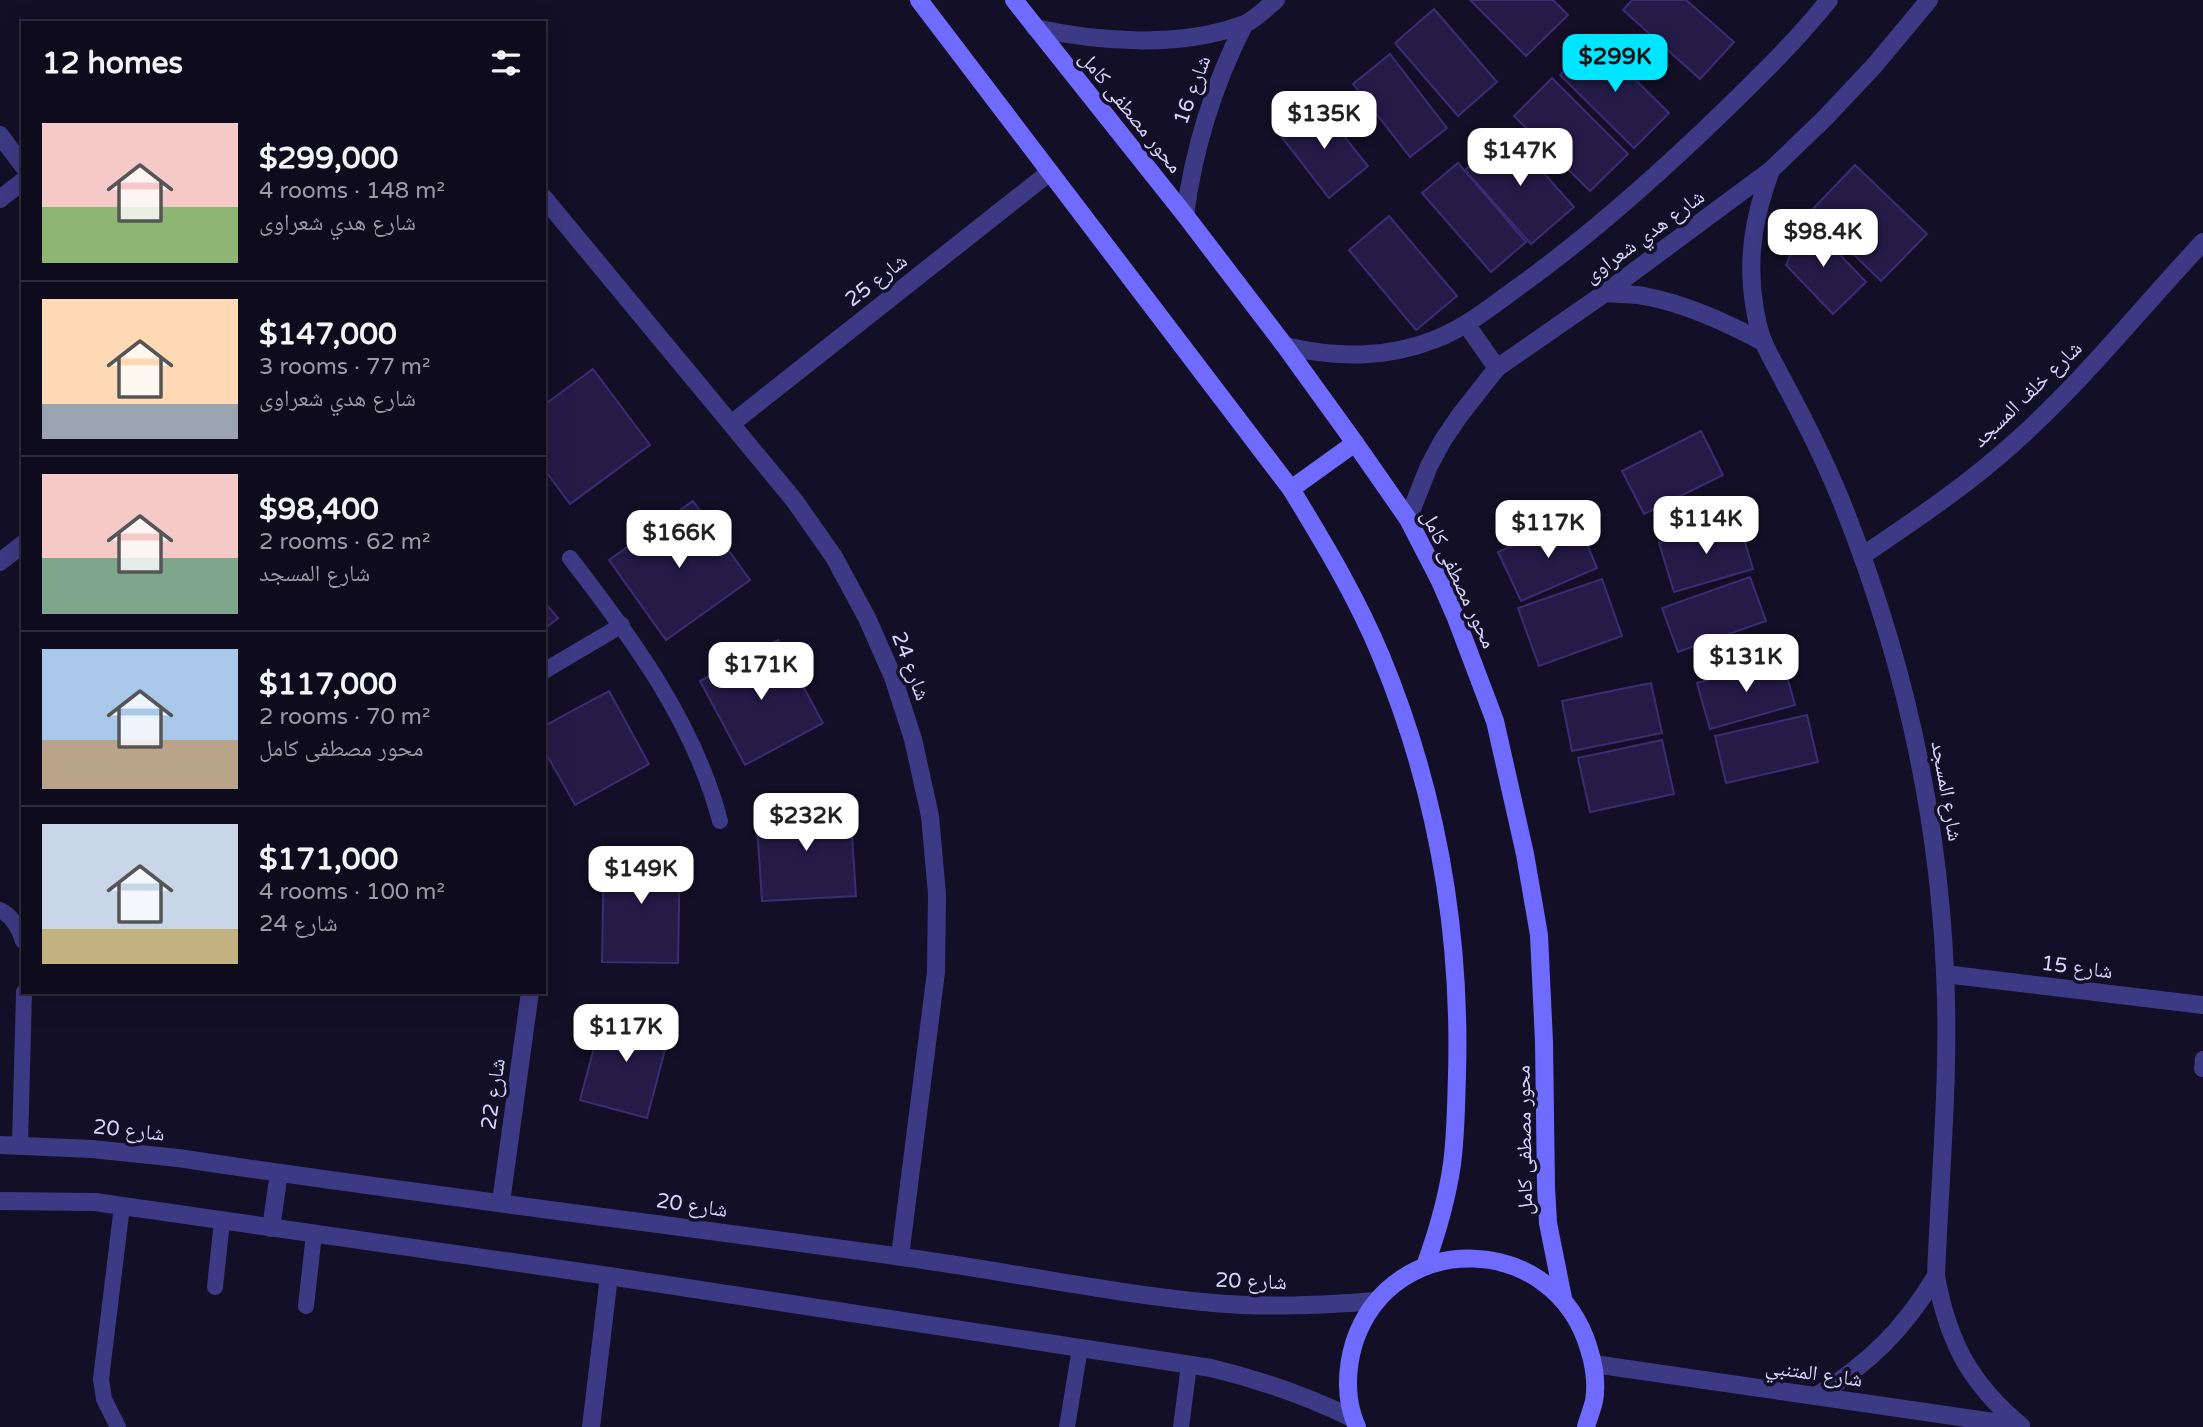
<!DOCTYPE html>
<meta charset="utf-8">
<style>
body{margin:0;font-family:"Varela Round","Noto Naskh Arabic",sans-serif;background:#1c1929;color:#f1f3f6;height:100vh;display:flex;flex-direction:column;font-size:26px;white-space:nowrap}
*{box-sizing:border-box;margin:0}
p{font-size:23px;color:#9b9ba3}
.icon{flex:none;width:38px;height:38px;fill:none;stroke:currentColor;stroke-width:2;stroke-linecap:round;stroke-linejoin:round}
.map{position:relative;flex:1;overflow:hidden}
.drawer{position:absolute;left:21px;top:21px;width:525px;height:973px;display:flex;flex-direction:column;background:#0e0b1c;border-radius:0px;box-shadow:0 7px 28px #0002,0 0 0 2px #2e2b3b}
.drawer>*{flex:none}
.price{position:absolute;translate:-50% -60px;padding:0 16px;border-radius:14px;background:#fff;color:#222;font-size:23px;line-height:46px;filter:drop-shadow(0 2px 4px #0008)}
.price::after{content:'';position:absolute;left:50%;top:42px;width:21px;height:16px;margin-left:-10px;background:inherit;clip-path:polygon(0 0,100% 0,50% 100%)}
.price.active{background:#00e5ff;color:#111}
ul{padding:0;list-style:none}
li{display:flex;align-items:center;gap:21px;height:175px;padding:0 21px}
li+li{border-top:2px solid #2e2b3b}
li span{display:grid;place-items:center;flex:none;width:196px;height:140px;border-radius:0px;color:#555}
li>.icon{margin-inline-start:auto}
span .icon{width:84px;height:84px;fill:#fffc;stroke-width:1}
li b{font-size:30px}
h2{display:flex;justify-content:space-between;align-items:center;height:84px;padding:0 21px;font-size:30px}
.map>svg:first-child{display:block}
.building{fill:#241b47;stroke:#3b2d73;stroke-width:2}
.lines{fill:none;stroke-linecap:round;stroke-linejoin:round}
.lane{stroke:#3d3a85;stroke-width:16}
.street{stroke:#3d3a85;stroke-width:18}
.secondary{stroke:#6f6bff;stroke-width:18}
.labels{text-anchor:middle;stroke-width:7;stroke-linejoin:round;paint-order:stroke}
.street-label{font-size:21px;fill:#d9d4ff;stroke:#130f26}
</style>
<div class="map">
<svg width="2203" height="1427" viewBox="0 0 2203 1427">
<rect width="100%" height="100%" fill="#130f26"/>
<!-- building -->
<g class="building">
<path d="M1470 0H1553L1568 15 1526 56Z"/>
<path d="M1632 0H1686L1734 42 1700 79 1623 10Z"/>
<path d="M1434 9 1497 82 1458 116 1395 43Z"/>
<path d="M1595 40 1669 113 1634 148 1560 75Z"/>
<path d="M1390 54 1447 128 1410 157 1353 84Z"/>
<path d="M1552 78 1628 154 1590 191 1514 116Z"/>
<path d="M1319 105 1368 166 1329 198 1280 135Z"/>
<path d="M1508 133 1574 207 1531 244 1465 170Z"/>
<path d="M1458 163 1526 242 1491 272 1422 193Z"/>
<path d="M1855 165 1927 234 1881 281 1810 212Z"/>
<path d="M1389 216 1457 296 1416 330 1349 250Z"/>
<path d="M1806 219 1866 282 1833 314 1786 265Z"/>
<path d="M593 369 650 445 570 504 544 469V405Z"/>
<path d="M1701 431 1723 475 1644 514 1622 471Z"/>
<path d="M693 501 750 580 666 640 609 560Z"/>
<path d="M1576 518 1597 568 1521 601 1498 552Z"/>
<path d="M1738 519 1753 569 1674 592 1659 543Z"/>
<path d="M1750 577 1766 621 1678 652 1662 608Z"/>
<path d="M1602 579 1622 636 1539 666 1518 608Z"/>
<path d="M544 602 558 618 544 629Z"/>
<path d="M778 640 823 723 745 765 700 681Z"/>
<path d="M1782 659 1795 705 1710 729 1697 683Z"/>
<path d="M1651 683 1662 733 1572 751 1562 701Z"/>
<path d="M609 691 649 764 575 805 544 750V726Z"/>
<path d="M1807 715 1818 762 1726 783 1715 736Z"/>
<path d="M1662 740 1674 794 1590 812 1578 758Z"/>
<path d="M850 806 856 896 762 901 756 811Z"/>
<path d="M604 849 680 850 678 963 602 962Z"/>
<path d="M604 1010 671 1027 647 1118 580 1100Z"/>
</g>
<g class="lines">
<!-- lane -->
<g class="lane">
<path d="M570 558C632 638 694 722 720 821"/>
<path d="M544 671 622 625"/>
<path d="M0 910C13 916 19 928 23 941"/>
<path d="M2202 1069 2203 1059"/>
<path d="M20 1145 24 992"/>
<path d="M215 1287 222 1221"/>
<path d="M306 1306 314 1234"/>
<path d="M118 1427 104 1399 101 1379 122 1206"/>
<path d="M1067 1427 1080 1348"/>
<path d="M1181 1427 1189 1365"/>
</g>
<!-- street -->
<g class="street">
<path d="M1035 28C1099 42 1179 48 1242 25 1254 21 1266 8 1276 0"/>
<path d="M0 135 23 166"/>
<path d="M1771 170C1754 216 1746 260 1755 310 1757 321 1759 333 1764 343 1770 357 1778 370 1785 384 1805 421 1824 459 1840 498 1901 649 1938 809 1945 972 1950 1073 1940 1175 1936 1276 1948 1342 1970 1383 2021 1426"/>
<path d="M544 198 794 500 834 557 867 618 893 677 913 739 930 816 937 894 936 972 900 1256"/>
<path d="M0 199 23 181"/>
<path d="M1185 215C1194 147 1213 86 1244 25"/>
<path d="M1605 293C1618 294 1632 294 1644 296 1686 304 1725 322 1763 342"/>
<path d="M1466 324 1497 368"/>
<path d="M1285 346C1337 358 1386 359 1436 339 1467 327 1494 304 1521 285 1593 233 1659 174 1723 112 1760 76 1797 40 1829 0"/>
<path d="M731 424 1050 172"/>
<path d="M1408 519 1429 466 1443 440 1460 415 1497 368 1605 293 1771 170 1824 119 1874 66 1929 0"/>
<path d="M1862 556C1915 520 1969 484 2016 441 2084 380 2141 308 2203 242"/>
<path d="M0 562 23 544"/>
<path d="M1945 974 2203 1005"/>
<path d="M0 1145 92 1149 178 1158C416 1194 656 1223 895 1256 1001 1270 1107 1293 1213 1303 1268 1308 1323 1305 1377 1301"/>
<path d="M0 1201 95 1202 609 1276 1211 1368C1261 1380 1307 1396 1354 1419"/>
<path d="M501 1202 530 992"/>
<path d="M271 1228 279 1173"/>
<path d="M1594 1364 2021 1426"/>
<path d="M1816 1396C1869 1364 1904 1329 1936 1276"/>
<path d="M591 1427 609 1276"/>
</g>
<!-- secondary -->
<g class="secondary">
<path d="M919 0 1291 489C1324 543 1357 598 1381 656 1436 789 1461 931 1457 1075 1456 1105 1456 1134 1452 1164 1447 1199 1437 1233 1425 1266"/>
<path d="M1014 0 1185 215 1285 346 1355 443 1408 519 1439 579 1456 618 1495 721 1525 854 1539 935 1544 1042 1546 1187 1548 1223 1563 1298"/>
<path d="M1291 489 1355 443"/>
<path d="M1357 1427C1345 1401 1346 1370 1354 1343 1392 1227 1555 1232 1589 1349 1594 1365 1597 1384 1594 1401 1592 1410 1588 1419 1586 1427"/>
</g>
</g>
<g class="labels">
<!-- street labels -->
<g class="street-label">
<text transform="translate(1192 90) rotate(-70)" y="7">شارع 16</text>
<text transform="translate(1131 112) rotate(51)" y="7">محور مصطفى كامل</text>
<text transform="translate(1644 236) rotate(-36)" y="7">شارع هدي شعراوى</text>
<text transform="translate(876 280) rotate(-38)" y="7">شارع 25</text>
<text transform="translate(2027 394) rotate(-44)" y="7">شارع خلف المسجد</text>
<text transform="translate(1459 579) rotate(65)" y="7">محور مصطفى كامل</text>
<text transform="translate(911 666) rotate(69)" y="7">شارع 24</text>
<text transform="translate(1947 791) rotate(80)" y="7">شارع المسجد</text>
<text transform="translate(2077 967) rotate(7)" y="7">شارع 15</text>
<text transform="translate(493 1094) rotate(-82)" y="7">شارع 22</text>
<text transform="translate(129 1130) rotate(6)" y="7">شارع 20</text>
<text transform="translate(1524 1140) rotate(-91)" y="7">محور مصطفى كامل</text>
<text transform="translate(692 1205) rotate(8)" y="7">شارع 20</text>
<text transform="translate(1251 1281) rotate(2)" y="7">شارع 20</text>
<text transform="translate(1814 1373) rotate(8)" y="7">شارع المتنبي</text>
</g>
</g>
</svg>
<b class="price active" style="left:1615px;top:94px">$299K</b>
<b class="price" style="left:1324px;top:151px">$135K</b>
<b class="price" style="left:1520px;top:188px">$147K</b>
<b class="price" style="left:1823px;top:269px">$98.4K</b>
<b class="price" style="left:1706px;top:556px">$114K</b>
<b class="price" style="left:1548px;top:560px">$117K</b>
<b class="price" style="left:679px;top:570px">$166K</b>
<b class="price" style="left:1746px;top:694px">$131K</b>
<b class="price" style="left:761px;top:702px">$171K</b>
<b class="price" style="left:806px;top:853px">$232K</b>
<b class="price" style="left:641px;top:906px">$149K</b>
<b class="price" style="left:626px;top:1064px">$117K</b>
<section class="drawer">
<h2>12 homes<svg class="icon" aria-label="filters" viewBox="0 0 24 24"><path d="M4 7h16M4 17h16"/><circle cx="9" cy="7" r="2"/><circle cx="15" cy="17" r="2"/></svg></h2>
<ul>
<li><span style="background:linear-gradient(#f6c9c9 60%,#8fb573 0)"><svg class="icon" aria-label="home" viewBox="0 0 24 24"><path d="M3 11l9-7 9 7M6 9v11h12V9"/></svg></span><div><b>$299,000</b><p>4 rooms · 148 m²</p><p>شارع هدي شعراوى</p></div></li>
<li><span style="background:linear-gradient(#ffd9b3 75%,#9aa5b1 0)"><svg class="icon" aria-label="home" viewBox="0 0 24 24"><path d="M3 11l9-7 9 7M6 9v11h12V9"/></svg></span><div><b>$147,000</b><p>3 rooms · 77 m²</p><p>شارع هدي شعراوى</p></div></li>
<li><span style="background:linear-gradient(#f6c9c9 60%,#7fa58c 0)"><svg class="icon" aria-label="home" viewBox="0 0 24 24"><path d="M3 11l9-7 9 7M6 9v11h12V9"/></svg></span><div><b>$98,400</b><p>2 rooms · 62 m²</p><p>شارع المسجد</p></div></li>
<li><span style="background:linear-gradient(#a9c7e8 65%,#b9a48a 0)"><svg class="icon" aria-label="home" viewBox="0 0 24 24"><path d="M3 11l9-7 9 7M6 9v11h12V9"/></svg></span><div><b>$117,000</b><p>2 rooms · 70 m²</p><p>محور مصطفى كامل</p></div></li>
<li><span style="background:linear-gradient(#c9d6e8 75%,#c2b280 0)"><svg class="icon" aria-label="home" viewBox="0 0 24 24"><path d="M3 11l9-7 9 7M6 9v11h12V9"/></svg></span><div><b>$171,000</b><p>4 rooms · 100 m²</p><p>شارع 24</p></div></li>
</ul>
</section>
</div>
